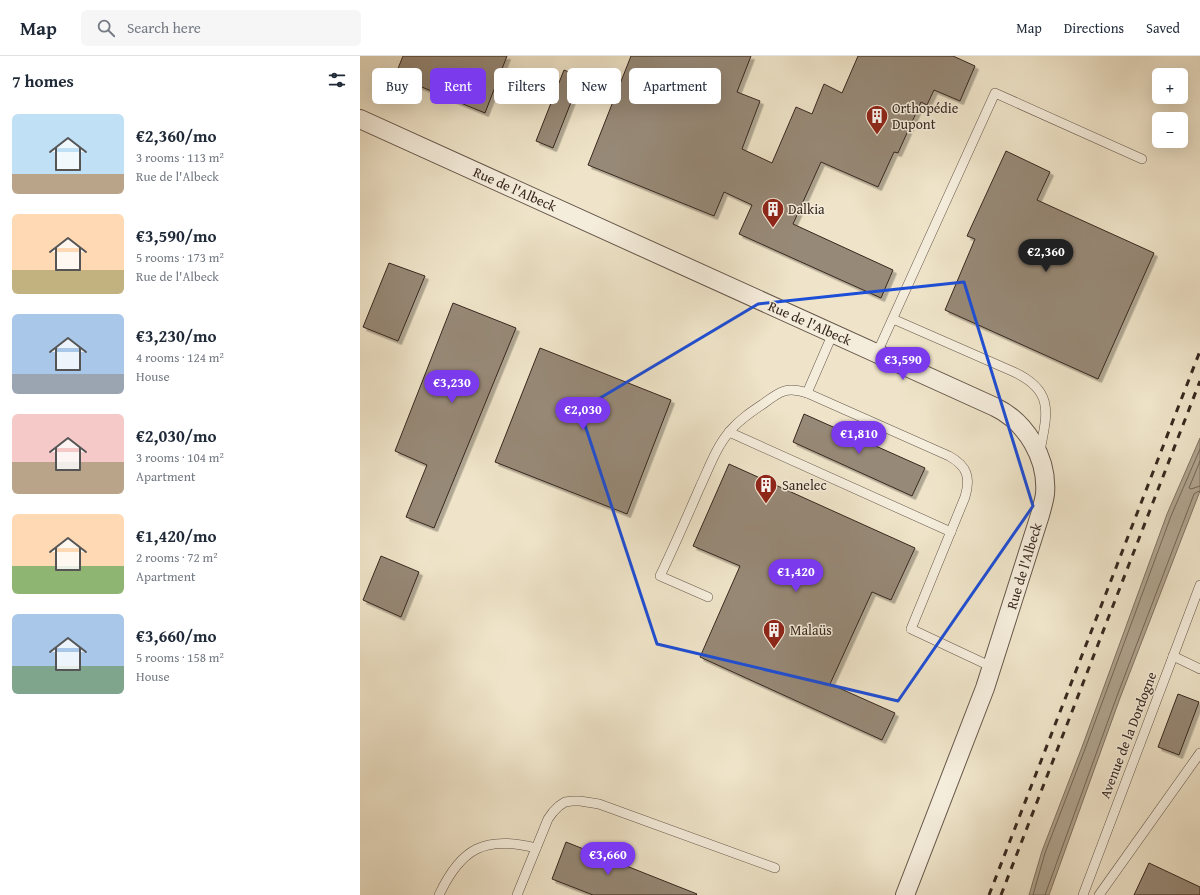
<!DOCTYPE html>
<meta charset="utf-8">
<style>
body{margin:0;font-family:"Gentium Book Plus",serif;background:#f6f6f7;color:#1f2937;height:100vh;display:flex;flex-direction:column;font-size:15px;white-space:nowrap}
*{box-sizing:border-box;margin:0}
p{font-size:13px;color:#747a83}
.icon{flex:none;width:22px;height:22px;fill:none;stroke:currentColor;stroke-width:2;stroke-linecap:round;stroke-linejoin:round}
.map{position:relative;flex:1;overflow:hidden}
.panel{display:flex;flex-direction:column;background:#fff;width:360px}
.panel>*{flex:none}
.guide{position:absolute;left:12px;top:12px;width:380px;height:36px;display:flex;gap:8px}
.buttons{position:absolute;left:792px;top:12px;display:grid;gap:8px}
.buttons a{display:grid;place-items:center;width:36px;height:36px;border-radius:6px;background:#fff;box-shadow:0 4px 16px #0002;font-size:20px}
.price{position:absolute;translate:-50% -34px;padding:0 9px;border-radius:14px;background:#7c3aed;color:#fff;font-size:13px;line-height:26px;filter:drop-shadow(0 1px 2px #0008)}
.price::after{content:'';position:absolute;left:50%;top:24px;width:12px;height:9px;margin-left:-6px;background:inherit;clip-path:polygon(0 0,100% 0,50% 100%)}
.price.on{background:#222;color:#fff}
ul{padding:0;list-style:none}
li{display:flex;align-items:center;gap:12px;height:100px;padding:0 12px}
li span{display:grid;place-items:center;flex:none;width:112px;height:80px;border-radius:6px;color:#555}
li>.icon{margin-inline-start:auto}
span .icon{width:48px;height:48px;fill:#fffc;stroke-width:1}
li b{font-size:17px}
h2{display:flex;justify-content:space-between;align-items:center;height:48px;padding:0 12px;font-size:17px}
.pill{padding:0 14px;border-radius:6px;background:#fff;box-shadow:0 4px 16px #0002;font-size:14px;line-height:36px}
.pill.on{background:#7c3aed;color:#fff}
header{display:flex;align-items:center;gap:24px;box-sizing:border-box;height:56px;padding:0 20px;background:#fff;border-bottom:1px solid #e0e1e3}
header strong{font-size:19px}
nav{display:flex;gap:22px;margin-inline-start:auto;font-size:14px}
.search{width:280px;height:36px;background:#f6f6f7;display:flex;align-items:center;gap:10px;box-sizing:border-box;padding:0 14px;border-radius:6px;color:#747a83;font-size:15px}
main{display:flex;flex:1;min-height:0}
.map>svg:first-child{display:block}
.water{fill:#b0a48f;stroke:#807262}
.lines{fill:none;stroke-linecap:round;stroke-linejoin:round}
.shore{stroke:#746656;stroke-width:1}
.building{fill:#978977;stroke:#37271e;filter:url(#shadow)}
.lane-casing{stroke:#655649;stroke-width:10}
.street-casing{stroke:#655649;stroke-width:20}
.lane{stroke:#f5eddc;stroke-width:9}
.street{stroke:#f5eddc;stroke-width:18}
.rail{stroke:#37271e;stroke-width:3;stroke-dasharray:7 7;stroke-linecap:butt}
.marked{fill:none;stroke:#1d4ed8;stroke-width:3;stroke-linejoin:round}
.labels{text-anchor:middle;stroke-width:3;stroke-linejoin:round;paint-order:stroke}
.poi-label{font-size:14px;fill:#37271e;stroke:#f5eddc;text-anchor:start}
.street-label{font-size:14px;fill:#37271e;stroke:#f5eddc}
</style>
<header>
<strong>Map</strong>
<div class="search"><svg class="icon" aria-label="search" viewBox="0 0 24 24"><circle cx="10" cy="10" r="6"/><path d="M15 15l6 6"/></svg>Search here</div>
<nav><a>Map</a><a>Directions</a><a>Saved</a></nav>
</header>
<main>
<section class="panel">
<h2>7 homes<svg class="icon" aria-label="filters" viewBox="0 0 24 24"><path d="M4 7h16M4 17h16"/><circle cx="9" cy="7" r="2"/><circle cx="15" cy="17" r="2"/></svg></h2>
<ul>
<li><span style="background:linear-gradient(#bfe0f5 75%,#b9a48a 0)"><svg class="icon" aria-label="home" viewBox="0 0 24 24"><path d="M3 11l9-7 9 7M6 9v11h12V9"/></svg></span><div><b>€2,360/mo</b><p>3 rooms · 113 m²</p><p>Rue de l'Albeck</p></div></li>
<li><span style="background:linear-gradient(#ffd9b3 70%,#c2b280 0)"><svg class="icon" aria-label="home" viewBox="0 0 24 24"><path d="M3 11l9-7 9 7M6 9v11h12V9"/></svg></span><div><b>€3,590/mo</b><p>5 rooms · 173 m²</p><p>Rue de l'Albeck</p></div></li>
<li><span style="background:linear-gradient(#a9c7e8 75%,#9aa5b1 0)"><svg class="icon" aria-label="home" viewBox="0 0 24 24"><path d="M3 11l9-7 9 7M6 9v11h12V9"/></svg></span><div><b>€3,230/mo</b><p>4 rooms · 124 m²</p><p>House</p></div></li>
<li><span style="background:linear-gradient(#f6c9c9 60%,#b9a48a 0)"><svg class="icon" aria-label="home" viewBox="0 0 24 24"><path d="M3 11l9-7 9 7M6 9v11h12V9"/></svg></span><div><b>€2,030/mo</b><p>3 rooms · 104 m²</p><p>Apartment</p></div></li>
<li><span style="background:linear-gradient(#ffd9b3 65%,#8fb573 0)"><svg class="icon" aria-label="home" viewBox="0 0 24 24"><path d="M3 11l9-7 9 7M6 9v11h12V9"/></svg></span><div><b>€1,420/mo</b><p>2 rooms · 72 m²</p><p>Apartment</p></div></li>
<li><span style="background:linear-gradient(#a9c7e8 65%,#7fa58c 0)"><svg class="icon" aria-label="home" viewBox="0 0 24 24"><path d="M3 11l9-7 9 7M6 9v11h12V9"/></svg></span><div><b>€3,660/mo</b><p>5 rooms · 158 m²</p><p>House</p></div></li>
</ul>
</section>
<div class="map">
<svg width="840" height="839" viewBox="0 0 840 839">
<defs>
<filter id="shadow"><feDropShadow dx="3.5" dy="3.5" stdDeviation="0" flood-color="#0004"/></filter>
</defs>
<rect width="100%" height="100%" fill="#efe4c9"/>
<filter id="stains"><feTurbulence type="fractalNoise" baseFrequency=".005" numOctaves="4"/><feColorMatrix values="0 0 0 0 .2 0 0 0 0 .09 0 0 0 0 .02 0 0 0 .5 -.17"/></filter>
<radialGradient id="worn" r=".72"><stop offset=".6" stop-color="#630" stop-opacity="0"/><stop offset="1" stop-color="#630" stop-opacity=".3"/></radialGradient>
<!-- water -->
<path class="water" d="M840 382V435L760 642 689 839H669L682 795 722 691 807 458Z"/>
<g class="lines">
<!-- shore -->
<g class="shore">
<path d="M840 405 829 432 831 433 840 430"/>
<path d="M673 839 685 797 725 693 811 460 840 393"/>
<path d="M685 839 757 640 834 438 837 436 840 435"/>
</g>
</g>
<!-- building -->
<g class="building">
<path d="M43 0H147L125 57 35 20Z"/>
<path d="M271 0H391L377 36 400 45 382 93 412 107 436 51 452 58 464 28 482 37 498 0H593L615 10 600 45 574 34 567 49 561 46 538 97 534 96 518 131 461 106 433 168 533 214 521 242 379 178 392 149 364 136 354 160 228 109Z"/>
<path d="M204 14 221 21 193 92 176 85Z"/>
<path d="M646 95 690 116 677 144 794 197 738 323 585 254 615 183 607 180Z"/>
<path d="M29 207 65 220 38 285 3 271Z"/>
<path d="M93 247 156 272 74 472 46 461 67 409 35 395Z"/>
<path d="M180 292 311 344 267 458 135 406Z"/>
<path d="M444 358 565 412 552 440 433 386Z"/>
<path d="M369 408 555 492 531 544 512 536 470 628 535 657 522 684 340 601 380 510 333 490Z"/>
<path d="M21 500 59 516 41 561 3 544Z"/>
<path d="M818 638 839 646 819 699 798 691Z"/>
<path d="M206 786 337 838 336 839H233L192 823Z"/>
<path d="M789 807 840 831V839H774Z"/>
</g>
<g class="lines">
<!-- lane casing -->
<g class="lane-casing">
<g id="lane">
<path d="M533 263 654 316C695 335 687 358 680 395"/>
<path d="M517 297 635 37 782 103"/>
<path d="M447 337 589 400C607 410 611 421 605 441L551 573 632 611"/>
<path d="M369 376 591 476"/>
<path d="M348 541 300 520C314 491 327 461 340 431 349 412 356 391 370 375 379 364 391 356 403 348 419 336 426 330 447 337L473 277"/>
<path d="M813 600 840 613"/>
<path d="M79 839C101 792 125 779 176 792"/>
<path d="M157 839 188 763 193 756 199 750 205 746 212 745H220L239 748 415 812"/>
<path d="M723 839 840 529"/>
<path d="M739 839 840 697"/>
</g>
</g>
<!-- street casing -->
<g class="street-casing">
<path id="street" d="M0 63 635 351C666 366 688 402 685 438 684 445 682 452 680 459L625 632 545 839"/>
</g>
<!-- lane -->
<use href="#lane" class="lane"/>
<!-- street -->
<use href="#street" class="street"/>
<!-- rail -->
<g class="rail">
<path d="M629 839 840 295"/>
<path d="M641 839 840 325"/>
</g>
</g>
<!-- marked area -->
<path class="marked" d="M604 226 673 450 538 645 297 588 220 354 398 248Z"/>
<!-- icons -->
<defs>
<g id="building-pin" transform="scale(1.15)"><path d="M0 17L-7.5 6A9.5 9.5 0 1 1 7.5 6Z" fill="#8f2418" stroke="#f5eddc"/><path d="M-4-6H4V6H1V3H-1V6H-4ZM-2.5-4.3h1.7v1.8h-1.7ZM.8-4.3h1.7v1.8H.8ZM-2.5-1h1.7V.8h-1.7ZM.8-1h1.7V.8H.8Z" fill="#fff"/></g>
</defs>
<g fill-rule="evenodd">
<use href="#building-pin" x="517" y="60"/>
<use href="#building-pin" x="413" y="153"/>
<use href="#building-pin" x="406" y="429"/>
<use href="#building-pin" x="414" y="574"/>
</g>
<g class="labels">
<!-- poi labels -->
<g class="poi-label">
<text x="532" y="57">Orthopédie<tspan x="532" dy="16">Dupont</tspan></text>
<text x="428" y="158">Dalkia</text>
<text x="422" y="434">Sanelec</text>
<text x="430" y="579">Malaüs</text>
</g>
<!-- street labels -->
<g class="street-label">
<text transform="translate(155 133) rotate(24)" y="5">Rue de l'Albeck</text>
<text transform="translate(450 267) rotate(24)" y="5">Rue de l'Albeck</text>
<text transform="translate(664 510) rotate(-73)" y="5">Rue de l'Albeck</text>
<text transform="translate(768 679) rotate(-69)" y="5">Avenue de la Dordogne</text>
</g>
</g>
<rect width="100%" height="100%" filter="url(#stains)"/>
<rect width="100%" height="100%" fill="url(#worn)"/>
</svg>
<div class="buttons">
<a>+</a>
<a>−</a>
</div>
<b class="price on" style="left:686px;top:217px">€2,360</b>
<b class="price" style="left:543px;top:325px">€3,590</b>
<b class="price" style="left:92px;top:348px">€3,230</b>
<b class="price" style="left:223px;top:375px">€2,030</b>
<b class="price" style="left:499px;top:399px">€1,810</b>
<b class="price" style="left:436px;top:537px">€1,420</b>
<b class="price" style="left:248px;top:820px">€3,660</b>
<div class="guide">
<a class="pill">Buy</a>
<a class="pill on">Rent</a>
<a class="pill">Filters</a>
<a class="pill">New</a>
<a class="pill">Apartment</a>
</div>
</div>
</main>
